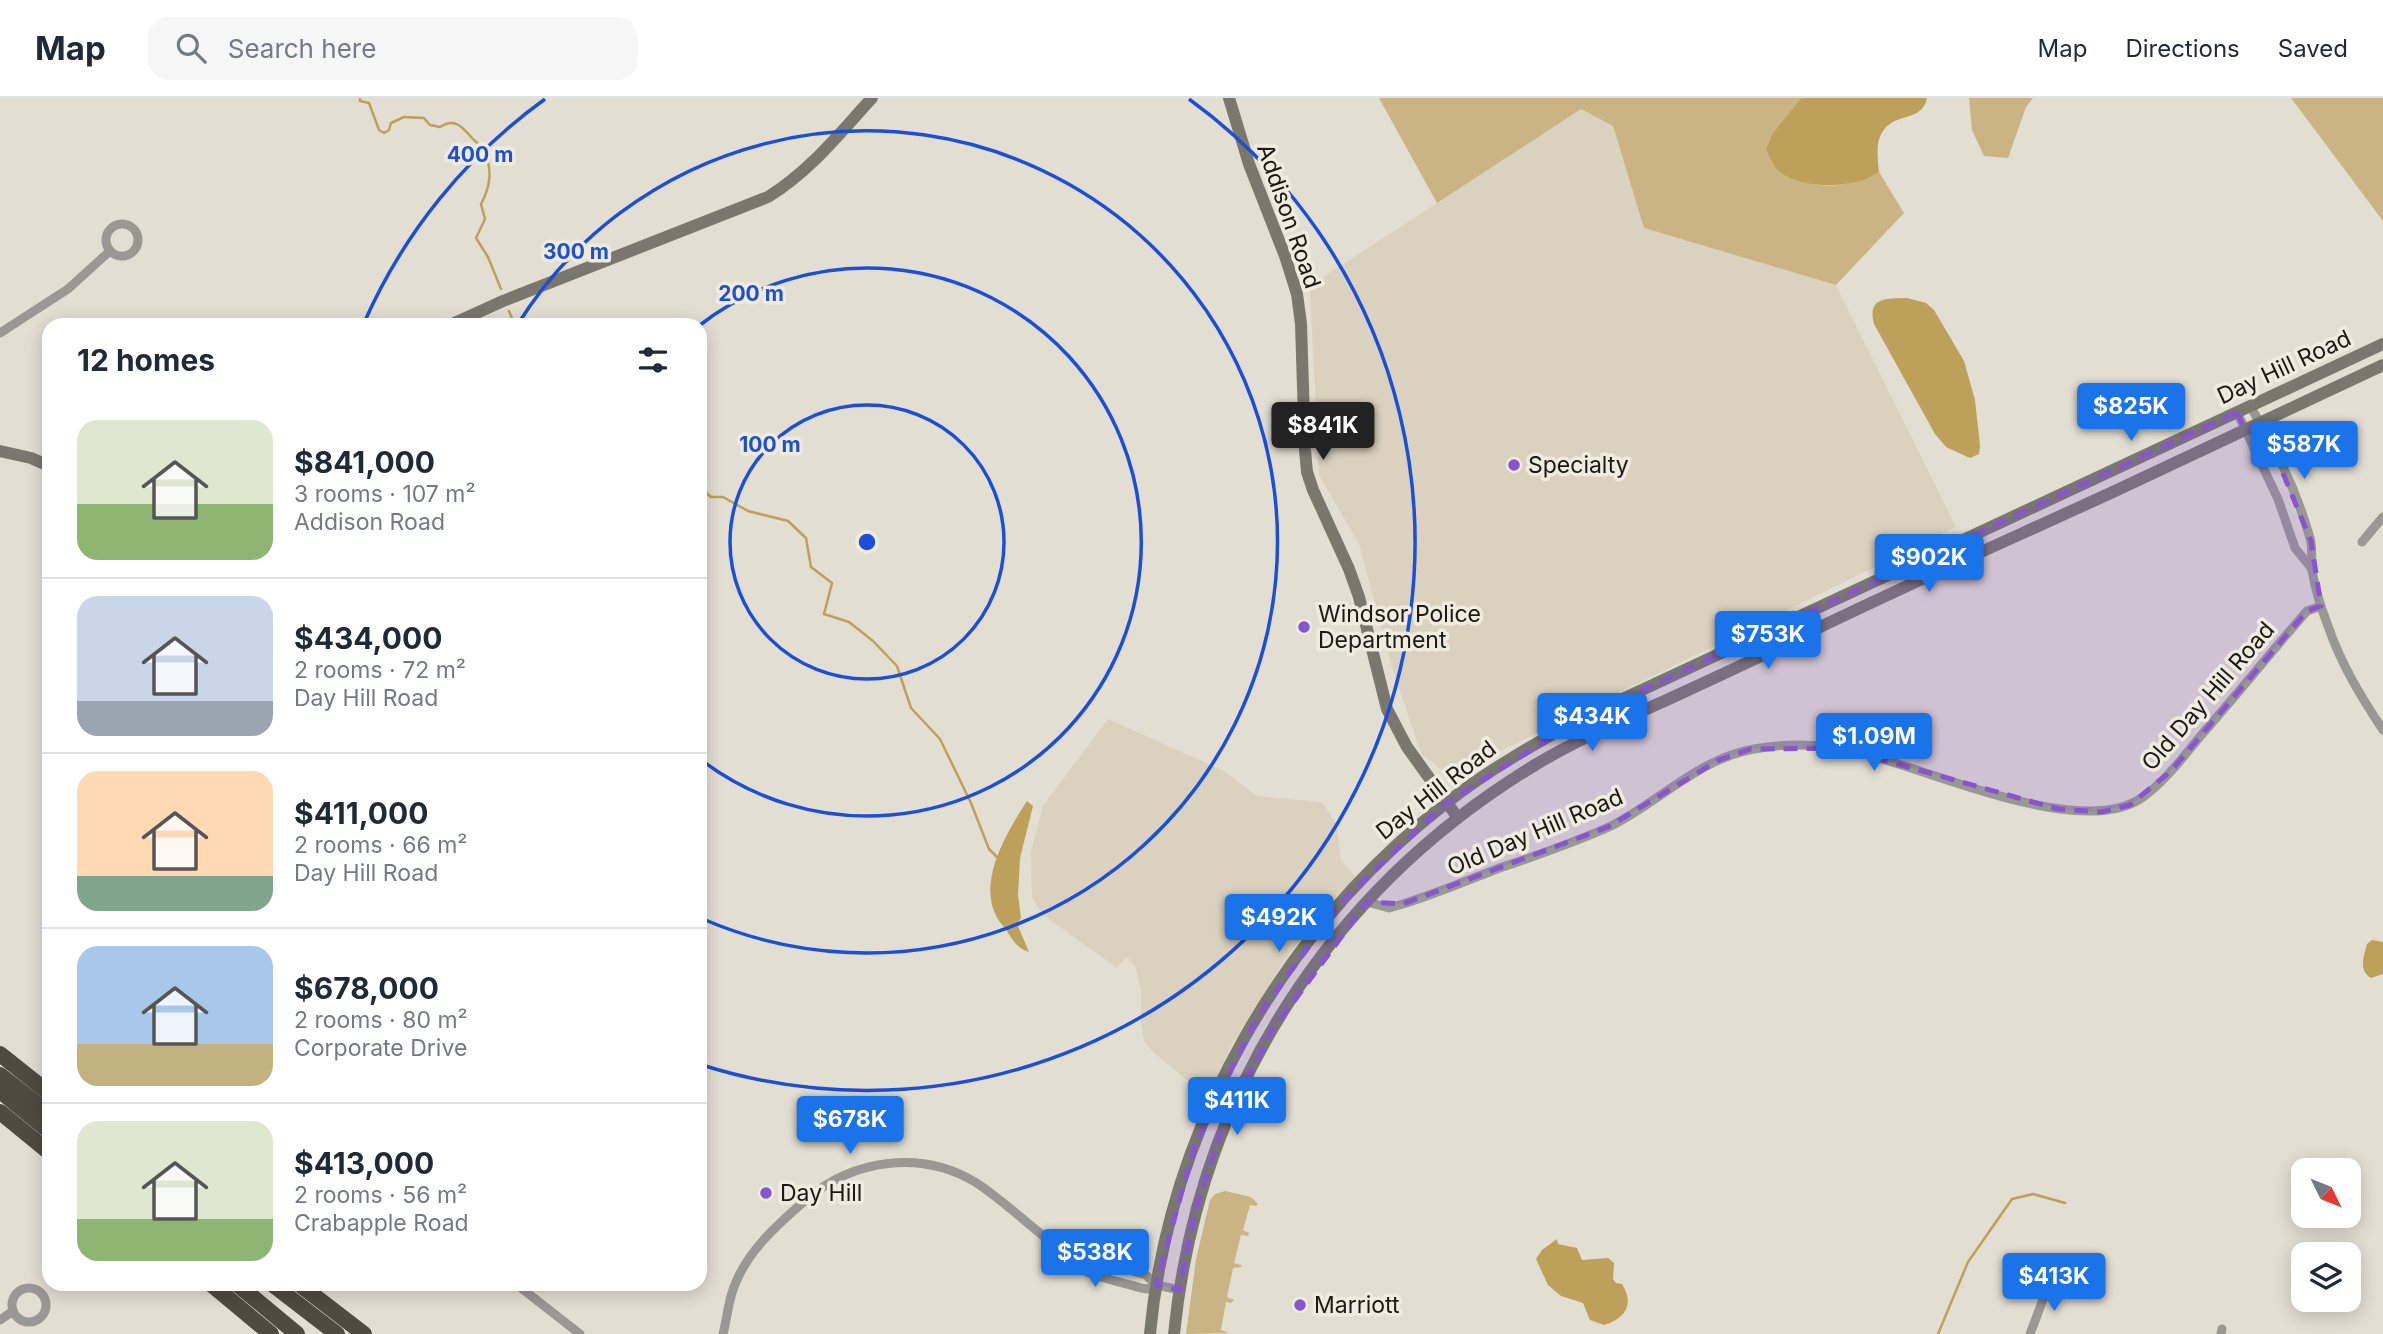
<!DOCTYPE html>
<meta charset="utf-8">
<style>
body{margin:0;font-family:Inter,sans-serif;background:#f6f6f7;color:#1f2937;height:100vh;display:flex;flex-direction:column;font-size:26px;white-space:nowrap}
*{box-sizing:border-box;margin:0}
p{font-size:23px;color:#747a83}
.icon{flex:none;width:38px;height:38px;fill:none;stroke:currentColor;stroke-width:2;stroke-linecap:round;stroke-linejoin:round}
.map{position:relative;flex:1;overflow:hidden}
.side{position:absolute;left:42px;top:220px;width:665px;height:973px;display:flex;flex-direction:column;background:#fff;border-radius:21px;box-shadow:0 4px 18px #0003}
.side>*{flex:none}
.needle{width:46px;rotate:133deg}
.fabs{position:absolute;left:2291px;top:1060px;display:grid;gap:14px}
.fabs a{display:grid;place-items:center;width:70px;height:70px;border-radius:14px;background:#fff;box-shadow:0 4px 18px #0003;font-size:35px}
.price{position:absolute;translate:-50% -60px;padding:0 16px;border-radius:7px;background:#1a73e8;color:#fff;font-size:23px;line-height:46px;filter:drop-shadow(0 2px 4px #0008)}
.price::after{content:'';position:absolute;left:50%;top:42px;width:21px;height:16px;margin-left:-10px;background:inherit;clip-path:polygon(0 0,100% 0,50% 100%)}
.price.active{background:#222;color:#fff}
ul{padding:0;list-style:none}
li{display:flex;align-items:center;gap:21px;height:175px;padding:0 35px}
li+li{border-top:2px solid #e0e1e3}
li span{display:grid;place-items:center;flex:none;width:196px;height:140px;border-radius:21px;color:#555}
li>.icon{margin-inline-start:auto}
span .icon{width:84px;height:84px;fill:#fffc;stroke-width:1}
li b{font-size:30px}
h2{display:flex;justify-content:space-between;align-items:center;height:84px;padding:0 35px;font-size:30px}
header{display:flex;align-items:center;gap:42px;box-sizing:border-box;height:98px;padding:0 35px;background:#fff;border-bottom:2px solid #e0e1e3}
header strong{font-size:33px}
nav{display:flex;gap:38px;margin-inline-start:auto;font-size:24px}
.search{width:490px;height:63px;background:#f6f6f7;display:flex;align-items:center;gap:18px;box-sizing:border-box;padding:0 24px;border-radius:21px;color:#747a83;font-size:26px}
.map>svg:first-child{display:block}
.built{fill:#dad2bf}
.green{fill:#cab483}
.water{fill:#bda05a}
.lines{fill:none;stroke-linecap:round;stroke-linejoin:round}
.stream{stroke:#bda05a;stroke-width:2.5}
.street{stroke:#9a9893;stroke-width:9}
.secondary{stroke:#7a776f;stroke-width:12}
.highway{stroke:#4f4b41;stroke-width:16}
.marked{fill:#8457d0;fill-opacity:0.2;stroke:#8457d0;stroke-width:5;stroke-dasharray:14 9;stroke-linejoin:round}
.ring{fill:none;stroke:#1d4ed8;stroke-width:3.5}
.poi-dot{fill:#8457d0;stroke:#f0ebdf;stroke-width:2.5}
.labels{text-anchor:middle;stroke-width:7;stroke-linejoin:round;paint-order:stroke}
.street-label{font-size:23px;fill:#1b1915;stroke:#f0ebdf}
.poi-label{font-size:23px;fill:#1b1915;stroke:#f0ebdf;text-anchor:start}
.centre{fill:#1d4ed8;stroke:#f0ebdf;stroke-width:3.5}
.ring-label{font-size:21px;text-anchor:middle;font-weight:bold;fill:#1d4ed8;stroke:#f0ebdf;stroke-width:7;stroke-linejoin:round;paint-order:stroke}
</style>
<header>
<strong>Map</strong>
<div class="search"><svg class="icon" aria-label="search" viewBox="0 0 24 24"><circle cx="10" cy="10" r="6"/><path d="M15 15l6 6"/></svg>Search here</div>
<nav><a>Map</a><a>Directions</a><a>Saved</a></nav>
</header>
<div class="map">
<svg width="2383" height="1236" viewBox="0 0 2383 1236">
<rect width="100%" height="100%" fill="#e3ded2"/>
<!-- built -->
<g class="built">
<path d="M1581 11 1613 28 1644 130 1836 187 1956 429 1450 678 1421 656 1391 566 1359 446 1319 377 1310 190 1325 178Z"/>
<path d="M1108 621 1224 673 1257 698 1322 704 1337 728 1341 763 1356 779 1316 819 1277 874 1233 945 1210 997 1192 986 1154 955 1144 943 1141 925V893L1136 870 1127 859 1116 869 1043 817 1032 800 1031 753 1043 708Z"/>
</g>
<!-- green -->
<g class="green">
<path d="M1379 0H1801L1772 36 1766 51 1774 68C1787 74 1801 81 1815 86 1832 91 1864 84 1879 74L1904 115 1836 187 1644 130 1613 28 1581 11 1437 105Z"/>
<path d="M1969 0H2033L2026 9 2008 60 1984 58 1972 32Z"/>
<path d="M2291 0H2383V123Z"/>
<path d="M1225 1093 1251 1099 1258 1106 1256 1108 1250 1107 1243 1132 1249 1135 1248 1138 1241 1137 1234 1165 1241 1167V1169L1233 1170 1227 1199 1234 1202 1231 1205 1226 1204 1221 1232 1229 1235 1186 1236 1196 1161 1210 1102 1215 1096Z"/>
</g>
<!-- water -->
<g class="water">
<path d="M1801 0H1927C1921 29 1886 9 1878 46 1877 54 1878 65 1879 74 1856 91 1803 92 1780 74 1773 68 1770 60 1766 51L1772 36Z"/>
<path d="M1907 200 1926 205 1934 212 1964 263 1975 302 1980 348 1979 356 1970 360 1946 349 1935 336 1874 226C1867 198 1887 201 1907 200Z"/>
<path d="M1027 703 1033 708 1020 760 1018 796 1021 820 1017 826 1029 854C1013 849 1012 838 1003 828 972 792 1005 737 1027 703Z"/>
<path d="M2372 842 2383 844V876L2371 880C2358 872 2364 858 2367 846Z"/>
<path d="M1557 1141 1558 1146 1577 1150 1582 1162 1608 1160 1614 1165 1613 1181 1616 1185 1622 1186C1635 1207 1625 1220 1604 1227L1590 1222 1583 1205 1561 1198 1548 1187 1536 1161 1542 1152Z"/>
</g>
<g class="lines">
<!-- stream -->
<g class="stream">
<path d="M360 0V3L369 5 379 32 384 35 389 32 391 25 404 19 424 20 430 27 440 29C461 15 467 41 483 49 492 69 492 86 481 106L485 121 476 140 488 159 501 191"/>
<path d="M509 213 515 228"/>
<path d="M700 389 711 399H723L748 413 788 423 806 440 811 469 832 485 824 516 849 524 873 543 897 568 911 610 940 641 971 705 989 751 998 760"/>
<path d="M1938 1236 1968 1164 2012 1101 2033 1096 2065 1105"/>
</g>
<!-- street -->
<g class="street">
<circle cx="122" cy="142" r="16"/>
<path d="M0 235 68 191 110 153"/>
<path d="M2250 308C2275 348 2297 394 2310 440 2313 450 2311 461 2312 472 2315 491 2321 510 2328 528 2341 566 2361 599 2383 632"/>
<path d="M2237 314 2278 401 2295 450 2312 471"/>
<path d="M2362 444 2383 419"/>
<path d="M1367 804 1389 810 1403 806C1435 796 1466 783 1497 771 1535 758 1574 745 1611 728 1659 704 1700 660 1754 651 1781 646 1810 646 1838 650 1914 662 2078 746 2143 699 2167 682 2185 656 2204 634 2239 594 2272 553 2307 513L2321 508"/>
<path d="M1050 1143 1094 1161 1146 1177 1156 1187"/>
<path d="M516 1186 580 1236"/>
<circle cx="29" cy="1207" r="17"/>
<path d="M0 1222 13 1213"/>
<path d="M723 1236C727 1221 728 1204 734 1189 747 1153 779 1125 807 1101 854 1061 921 1052 975 1084 1000 1100 1023 1122 1046 1140 1054 1147 1058 1157 1067 1163 1088 1178 1117 1183 1141 1190L1148 1191 1156 1187 1180 1192"/>
<path d="M2030 1236 2050 1183"/>
<path d="M2221 1236 2222 1231"/>
</g>
<!-- secondary -->
<g class="secondary">
<path d="M1229 0 1249 66 1285 158 1297 196 1301 226 1305 352 1307 374 1313 392 1349 471 1359 499 1387 611 1407 649 1458 720"/>
<path d="M448 228 503 203 768 99C811 72 838 37 872 0"/>
<path d="M0 353 31 360 49 368"/>
<path d="M1150 1236C1169 1030 1282 833 1445 706 1488 672 1536 645 1584 619L2383 246"/>
<path d="M1174 1236C1198 996 1329 792 1535 667 1575 643 1618 624 1660 605 1712 581 1765 557 1816 531 1915 483 2015 439 2115 393 2204 351 2294 309 2383 267"/>
</g>
<!-- highway -->
<g class="highway">
<path d="M0 956 49 995"/>
<path d="M0 977 49 1015"/>
<path d="M0 993 49 1033"/>
<path d="M0 1014 49 1054"/>
<path d="M211 1186 271 1236"/>
<path d="M237 1186 297 1236"/>
<path d="M272 1186 337 1236"/>
<path d="M299 1186 364 1236"/>
</g>
</g>
<!-- marked area -->
<path class="marked" d="M2237 314 2245 332 2261 325 2266 334 2311 443 2321 508 2307 513 2171 673 2130 707 2101 714 2058 711 1840 650 1751 651 1719 662 1608 729 1403 806 1367 804 1272 933 1223 1029 1195 1113 1180 1192 1156 1187 1195 1046 1257 919 1343 802 1446 705 1584 619Z"/>
<!-- distance rings -->
<g class="ring">
<circle cx="867" cy="444" r="137"/>
<path d="M700 227A274 274 0 1 1 700 661"/>
<path d="M518 226A411 411 0 1 1 703 821"/>
<path d="M364 225A548 548 0 0 1 545 1M1189 1A548 548 0 0 1 702 967"/>
</g>
<!-- markers -->
<g class="poi-dot">
<circle cx="1514" cy="367" r="7"/>
<circle cx="1304" cy="529" r="7"/>
<circle cx="766" cy="1095" r="7"/>
<circle cx="1300" cy="1207" r="7"/>
</g>
<g class="labels">
<!-- street labels -->
<g class="street-label">
<text transform="translate(1289 118) rotate(71)" y="8">Addison Road</text>
<text transform="translate(2284 269) rotate(-25)" y="8">Day Hill Road</text>
<text transform="translate(2208 598) rotate(-49)" y="8">Old Day Hill Road</text>
<text transform="translate(1436 692) rotate(-38)" y="8">Day Hill Road</text>
<text transform="translate(1535 734) rotate(-23)" y="8">Old Day Hill Road</text>
</g>
<!-- poi labels -->
<g class="poi-label">
<text x="1528" y="375">Specialty</text>
<text x="1318" y="524">Windsor Police<tspan x="1318" dy="26">Department</tspan></text>
<text x="780" y="1103">Day Hill</text>
<text x="1314" y="1215">Marriott</text>
</g>
</g>
<circle cx="867" cy="444" r="10" class="centre"/>
<g class="ring-label">
<text x="480" y="64">400 m</text>
<text x="576" y="161">300 m</text>
<text x="751" y="203">200 m</text>
<text x="770" y="354">100 m</text>
</g>
</svg>
<div class="fabs">
<a><svg class="needle" viewBox="-14 -14 28 28"><path d="M0-13l5 13h-10z" fill="#e53935"/><path d="M0 13l5-13h-10z" fill="#747a83"/></svg></a>
<a><svg class="icon" aria-label="layers" viewBox="0 0 24 24"><path d="M12 4l9 5-9 5-9-5zM3 14l9 5 9-5"/></svg></a>
</div>
<b class="price" style="left:2131px;top:345px">$825K</b>
<b class="price active" style="left:1323px;top:364px">$841K</b>
<b class="price" style="left:2304px;top:383px">$587K</b>
<b class="price" style="left:1929px;top:496px">$902K</b>
<b class="price" style="left:1768px;top:573px">$753K</b>
<b class="price" style="left:1592px;top:655px">$434K</b>
<b class="price" style="left:1874px;top:675px">$1.09M</b>
<b class="price" style="left:1279px;top:856px">$492K</b>
<b class="price" style="left:1237px;top:1039px">$411K</b>
<b class="price" style="left:850px;top:1058px">$678K</b>
<b class="price" style="left:1095px;top:1191px">$538K</b>
<b class="price" style="left:2054px;top:1215px">$413K</b>
<section class="side">
<h2>12 homes<svg class="icon" aria-label="filters" viewBox="0 0 24 24"><path d="M4 7h16M4 17h16"/><circle cx="9" cy="7" r="2"/><circle cx="15" cy="17" r="2"/></svg></h2>
<ul>
<li><span style="background:linear-gradient(#dfe7d0 60%,#8fb573 0)"><svg class="icon" aria-label="home" viewBox="0 0 24 24"><path d="M3 11l9-7 9 7M6 9v11h12V9"/></svg></span><div><b>$841,000</b><p>3 rooms · 107 m²</p><p>Addison Road</p></div></li>
<li><span style="background:linear-gradient(#c9d6e8 75%,#9aa5b1 0)"><svg class="icon" aria-label="home" viewBox="0 0 24 24"><path d="M3 11l9-7 9 7M6 9v11h12V9"/></svg></span><div><b>$434,000</b><p>2 rooms · 72 m²</p><p>Day Hill Road</p></div></li>
<li><span style="background:linear-gradient(#ffd9b3 75%,#7fa58c 0)"><svg class="icon" aria-label="home" viewBox="0 0 24 24"><path d="M3 11l9-7 9 7M6 9v11h12V9"/></svg></span><div><b>$411,000</b><p>2 rooms · 66 m²</p><p>Day Hill Road</p></div></li>
<li><span style="background:linear-gradient(#a9c7e8 70%,#c2b280 0)"><svg class="icon" aria-label="home" viewBox="0 0 24 24"><path d="M3 11l9-7 9 7M6 9v11h12V9"/></svg></span><div><b>$678,000</b><p>2 rooms · 80 m²</p><p>Corporate Drive</p></div></li>
<li><span style="background:linear-gradient(#dfe7d0 70%,#8fb573 0)"><svg class="icon" aria-label="home" viewBox="0 0 24 24"><path d="M3 11l9-7 9 7M6 9v11h12V9"/></svg></span><div><b>$413,000</b><p>2 rooms · 56 m²</p><p>Crabapple Road</p></div></li>
</ul>
</section>
</div>
